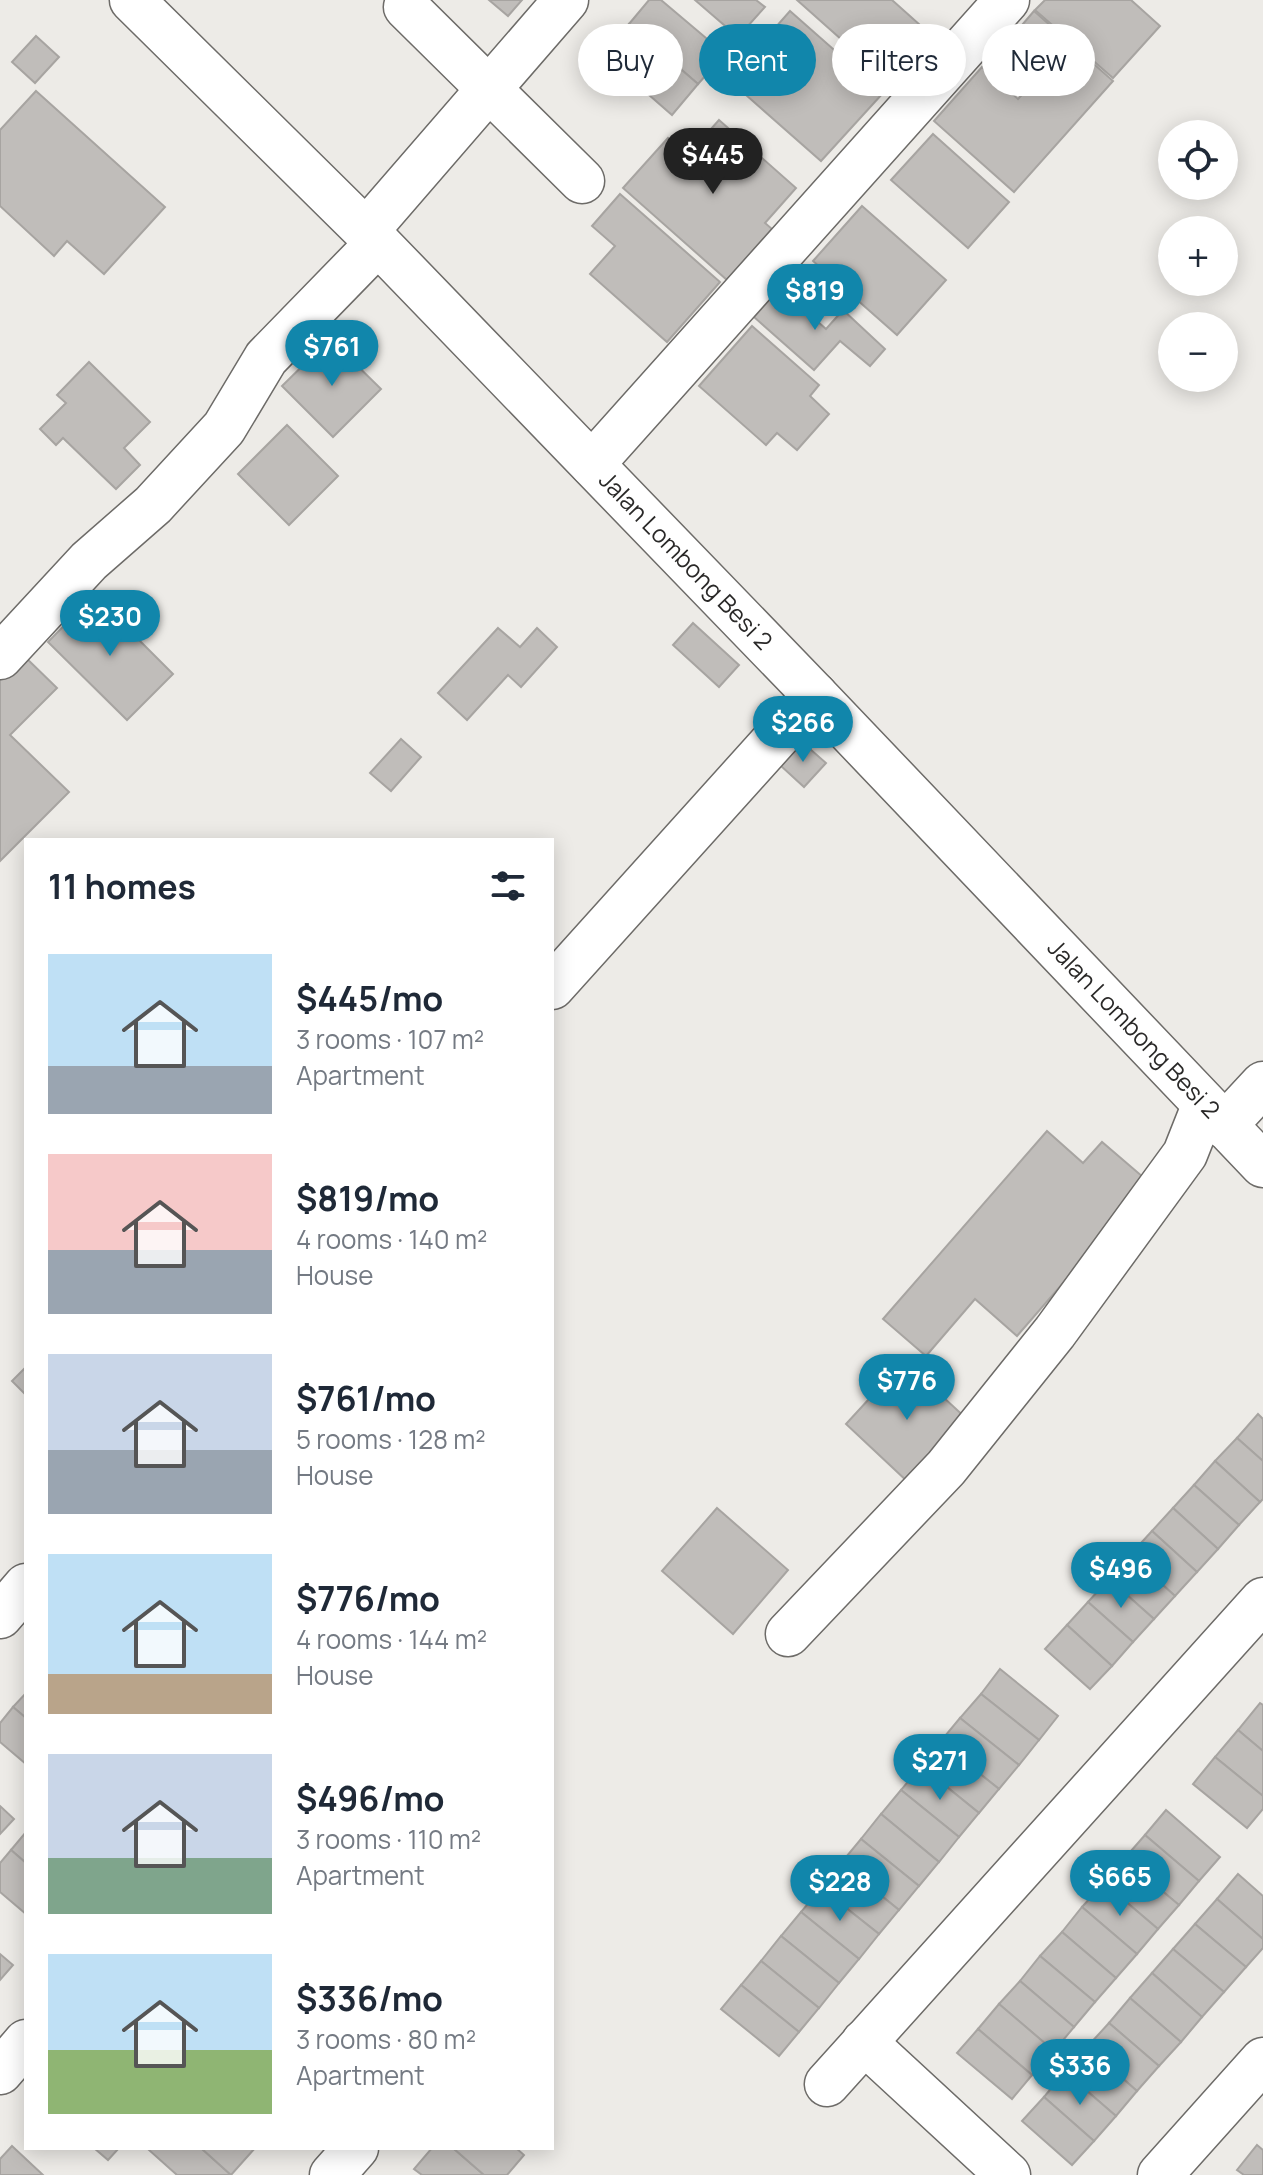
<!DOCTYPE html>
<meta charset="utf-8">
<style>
body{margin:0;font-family:Manrope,sans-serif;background:#f2f2f3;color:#1f2937;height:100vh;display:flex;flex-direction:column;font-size:30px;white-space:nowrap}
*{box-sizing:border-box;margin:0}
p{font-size:26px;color:#747a83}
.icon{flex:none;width:44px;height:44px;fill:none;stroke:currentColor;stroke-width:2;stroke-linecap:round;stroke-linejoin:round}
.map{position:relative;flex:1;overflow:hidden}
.drawer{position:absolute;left:24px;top:838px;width:530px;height:1312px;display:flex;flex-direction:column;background:#fff;border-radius:0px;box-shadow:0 4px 20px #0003}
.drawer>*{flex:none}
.guide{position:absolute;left:578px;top:24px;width:564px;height:72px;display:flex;gap:16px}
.buttons{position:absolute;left:1158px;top:120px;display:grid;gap:16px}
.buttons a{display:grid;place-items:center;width:80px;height:80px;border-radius:50%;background:#fff;box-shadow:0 4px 20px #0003;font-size:40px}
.price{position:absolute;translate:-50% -68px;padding:0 18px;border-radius:28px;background:#1186ab;color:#fff;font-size:26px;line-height:52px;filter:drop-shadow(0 2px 4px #0008)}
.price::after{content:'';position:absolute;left:50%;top:48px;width:24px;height:18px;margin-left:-12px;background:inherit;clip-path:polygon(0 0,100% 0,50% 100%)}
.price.current{background:#222;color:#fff}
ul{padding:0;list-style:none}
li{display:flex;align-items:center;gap:24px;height:200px;padding:0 24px}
li span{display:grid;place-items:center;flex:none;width:224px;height:160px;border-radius:0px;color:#555}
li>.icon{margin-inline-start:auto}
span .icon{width:96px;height:96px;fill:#fffc;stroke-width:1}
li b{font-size:34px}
h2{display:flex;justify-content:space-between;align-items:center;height:96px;padding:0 24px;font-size:34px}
.pill{padding:0 28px;border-radius:36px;background:#fff;box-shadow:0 4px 20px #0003;font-size:28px;line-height:72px}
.pill.current{background:#1186ab;color:#fff}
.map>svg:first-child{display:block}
.building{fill:#c0bdba;stroke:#a7a4a1;stroke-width:2}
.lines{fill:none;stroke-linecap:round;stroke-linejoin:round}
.minor-casing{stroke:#6d6b68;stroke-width:47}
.minor{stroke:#fff;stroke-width:44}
.labels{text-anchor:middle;stroke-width:6;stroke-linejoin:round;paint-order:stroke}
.street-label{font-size:24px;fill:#2a2928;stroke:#fff}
</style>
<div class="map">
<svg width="1263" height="2175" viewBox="0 0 1263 2175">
<rect width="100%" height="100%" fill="#edebe7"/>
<!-- building -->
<g class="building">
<path d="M489 0H522L508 16Z"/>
<path d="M649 0H661L725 54 698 84 629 24Z"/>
<path d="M695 0H756L765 7 738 37Z"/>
<path d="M797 0H892L929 33 887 80Z"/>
<path d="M1045 0H1131L1160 26 1113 78 1035 10Z"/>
<path d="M790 11 883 93 821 161 729 80Z"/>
<path d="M1034 11 1113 81 1014 192 934 121 982 67 1018 99 1040 75 1005 45Z"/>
<path d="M629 24 698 84 672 115 602 54Z"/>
<path d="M36 36 59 57 35 83 12 62Z"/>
<path d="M36 91 165 207 104 274 67 241 54 256 0 206V130Z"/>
<path d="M719 120 796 188 765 223 772 229 727 280 623 188 668 138 688 155Z"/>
<path d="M933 134 1009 202 968 248 891 180Z"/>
<path d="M620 194 720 282 667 342 590 274 615 246 592 226Z"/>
<path d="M862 206 946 280 897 335 813 261Z"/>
<path d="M780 288 826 329 843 310 885 349 870 366 840 341 814 370 754 317Z"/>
<path d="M752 326 819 385 810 396 829 414 797 450 777 433 766 445 699 386Z"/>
<path d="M330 339 381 389 333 437 282 386Z"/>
<path d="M89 362 150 422 124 448 140 465 116 489 63 438 56 445 40 429 66 403 57 395Z"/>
<path d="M287 425 338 476 289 525 238 474Z"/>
<path d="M94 595 173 674 127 720 48 642Z"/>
<path d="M693 623 739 665 719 687 673 645Z"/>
<path d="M498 628 520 647 537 628 557 647 521 687 508 675 467 720 438 693Z"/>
<path d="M21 653 57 688 10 735 69 792 0 861V674Z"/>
<path d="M401 739 421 757 391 791 370 773Z"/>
<path d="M802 742 826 763 804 787 781 766Z"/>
<path d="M1047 1131 1083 1163 1102 1142 1150 1183 1017 1336 975 1299 926 1356 883 1319Z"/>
<path d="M904 1361 968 1420 909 1483 846 1424Z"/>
<path d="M26 1367V1395L12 1381Z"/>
<path d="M1258 1414 1263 1419V1461L1237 1438Z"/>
<path d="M1237 1438 1263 1461V1499L1260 1502 1215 1461Z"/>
<path d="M1215 1461 1260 1502 1239 1525 1194 1485Z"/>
<path d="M1194 1485 1239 1525 1218 1549 1173 1508Z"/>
<path d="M717 1508 788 1570 733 1634 662 1571Z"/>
<path d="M1173 1508 1218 1549 1197 1572 1152 1531Z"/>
<path d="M1152 1531 1197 1572 1175 1596 1130 1555Z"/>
<path d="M1130 1555 1175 1596 1154 1619 1109 1579Z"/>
<path d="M1109 1579 1154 1619 1133 1642 1088 1602Z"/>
<path d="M1088 1602 1133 1642 1112 1666 1067 1625Z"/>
<path d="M1067 1625 1112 1666 1090 1689 1045 1649Z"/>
<path d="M1000 1669 1058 1716 1039 1740 981 1694Z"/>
<path d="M26 1693V1718L13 1707Z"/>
<path d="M981 1694 1039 1740 1019 1765 960 1718Z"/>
<path d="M1260 1703 1263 1705V1751L1238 1730Z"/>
<path d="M13 1707 26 1718V1764L0 1742V1723Z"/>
<path d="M960 1718 1019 1765 999 1789 940 1742Z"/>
<path d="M1238 1730 1263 1751V1796L1215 1757Z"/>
<path d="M940 1742 999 1789 979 1813 921 1766Z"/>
<path d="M1215 1757 1263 1796V1809L1247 1828 1193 1784Z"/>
<path d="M921 1766 979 1813 959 1837 901 1790Z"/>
<path d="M901 1790 959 1837 939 1862 881 1814Z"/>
<path d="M0 1806 14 1819 0 1834Z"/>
<path d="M1166 1810 1220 1857 1199 1881 1145 1835Z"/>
<path d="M881 1814 939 1862 919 1886 861 1839Z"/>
<path d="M26 1832V1863L11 1850Z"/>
<path d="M1145 1835 1199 1881 1179 1905 1124 1859Z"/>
<path d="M861 1839 919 1886 899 1910 841 1863Z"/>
<path d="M11 1850 26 1863V1914L0 1892V1863Z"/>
<path d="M1124 1859 1179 1905 1158 1929 1104 1883Z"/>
<path d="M841 1863 899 1910 879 1934 821 1888Z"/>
<path d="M1238 1874 1263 1896V1939L1217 1899Z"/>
<path d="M1104 1883 1158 1929 1137 1954 1082 1907Z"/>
<path d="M821 1888 879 1934 859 1959 801 1912Z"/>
<path d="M1217 1899 1263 1939V1948L1246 1967 1195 1924Z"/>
<path d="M1082 1907 1137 1954 1116 1978 1062 1932Z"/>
<path d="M801 1912 859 1959 839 1983 781 1936Z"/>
<path d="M1195 1924 1246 1967 1224 1992 1173 1949Z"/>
<path d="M1062 1932 1116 1978 1095 2002 1040 1956Z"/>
<path d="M781 1936 839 1983 819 2008 761 1961Z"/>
<path d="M1173 1949 1224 1992 1202 2017 1152 1973Z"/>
<path d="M0 1954 13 1965 0 1980Z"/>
<path d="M1040 1956 1095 2002 1074 2027 1020 1981Z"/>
<path d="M761 1961 819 2008 799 2032 741 1985Z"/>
<path d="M1152 1973 1202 2017 1181 2042 1130 1998Z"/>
<path d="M1020 1981 1074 2027 1054 2051 999 2004Z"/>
<path d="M741 1985 799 2032 779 2056 721 2009Z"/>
<path d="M1130 1998 1181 2042 1159 2066 1109 2023Z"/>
<path d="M999 2004 1054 2051 1032 2075 978 2029Z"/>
<path d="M1109 2023 1159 2066 1137 2091 1087 2047Z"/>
<path d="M978 2029 1032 2075 1012 2099 957 2053Z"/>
<path d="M1087 2047 1137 2091 1116 2116 1065 2072Z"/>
<path d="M1065 2072 1116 2116 1094 2141 1044 2097Z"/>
<path d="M1044 2097 1094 2141 1072 2165 1022 2121Z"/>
<path d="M1257 2145 1263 2150V2175H1244L1237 2170Z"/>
<path d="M12 2146 43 2175H0V2159Z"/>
<path d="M94 2148H119L108 2160Z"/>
<path d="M151 2148H201L231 2175H177L149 2150Z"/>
<path d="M201 2148H255L231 2175Z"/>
<path d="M432 2148H453L484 2175H422L414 2169Z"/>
<path d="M453 2148H516L524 2155 507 2175H484Z"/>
</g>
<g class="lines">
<!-- minor casing -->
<g class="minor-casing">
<g id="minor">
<path id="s1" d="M132 0 378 243 815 695 1263 1165"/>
<path d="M406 7 582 181"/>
<path d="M366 231 566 0"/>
<path d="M592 464 1007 0"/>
<path d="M0 657 89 561 153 505 224 428 266 358 378 243"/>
<path d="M552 987 815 695"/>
<path d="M1224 1126 1263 1084"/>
<path d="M0 1616 26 1586"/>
<path d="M788 1634 946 1468 1055 1332 1185 1154 1204 1106"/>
<path d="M864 2042 1008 2175"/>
<path d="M0 2072 26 2042"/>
<path d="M827 2084 1263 1600"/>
<path d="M332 2175 356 2148"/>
<path d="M1160 2175 1263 2060"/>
</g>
</g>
<!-- minor -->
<use href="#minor" class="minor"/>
</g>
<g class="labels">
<!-- street labels -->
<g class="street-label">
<text dy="8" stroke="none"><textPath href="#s1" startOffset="788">Jalan Lombong Besi 2</textPath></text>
<text dy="8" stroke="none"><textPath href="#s1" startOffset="1436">Jalan Lombong Besi 2</textPath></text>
</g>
</g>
</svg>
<div class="buttons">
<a><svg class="icon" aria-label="locate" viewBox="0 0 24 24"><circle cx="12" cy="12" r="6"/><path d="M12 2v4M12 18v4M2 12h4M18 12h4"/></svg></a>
<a>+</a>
<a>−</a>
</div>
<b class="price current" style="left:713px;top:196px">$445</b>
<b class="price" style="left:815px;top:332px">$819</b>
<b class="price" style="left:332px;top:388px">$761</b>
<b class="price" style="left:110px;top:658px">$230</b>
<b class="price" style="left:803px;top:764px">$266</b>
<b class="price" style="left:907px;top:1422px">$776</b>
<b class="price" style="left:1121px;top:1610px">$496</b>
<b class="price" style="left:940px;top:1802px">$271</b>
<b class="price" style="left:1120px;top:1918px">$665</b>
<b class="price" style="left:840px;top:1923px">$228</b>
<b class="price" style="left:1080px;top:2107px">$336</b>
<div class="guide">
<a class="pill">Buy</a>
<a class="pill current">Rent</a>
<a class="pill">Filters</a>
<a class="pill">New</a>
</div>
<section class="drawer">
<h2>11 homes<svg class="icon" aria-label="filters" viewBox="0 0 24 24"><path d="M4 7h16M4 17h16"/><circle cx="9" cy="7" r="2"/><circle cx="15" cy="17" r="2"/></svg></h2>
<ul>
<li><span style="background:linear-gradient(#bfe0f5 70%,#9aa5b1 0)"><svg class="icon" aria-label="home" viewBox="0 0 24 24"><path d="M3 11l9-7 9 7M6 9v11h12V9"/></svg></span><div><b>$445/mo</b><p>3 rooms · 107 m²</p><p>Apartment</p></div></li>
<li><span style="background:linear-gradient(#f6c9c9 60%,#9aa5b1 0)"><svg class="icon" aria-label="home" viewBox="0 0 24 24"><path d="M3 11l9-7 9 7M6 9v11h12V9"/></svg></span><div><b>$819/mo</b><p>4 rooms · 140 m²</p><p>House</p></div></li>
<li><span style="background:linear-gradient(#c9d6e8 60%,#9aa5b1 0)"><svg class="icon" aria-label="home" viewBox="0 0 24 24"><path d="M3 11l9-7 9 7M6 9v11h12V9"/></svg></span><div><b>$761/mo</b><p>5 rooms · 128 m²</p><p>House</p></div></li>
<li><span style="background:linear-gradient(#bfe0f5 75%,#b9a48a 0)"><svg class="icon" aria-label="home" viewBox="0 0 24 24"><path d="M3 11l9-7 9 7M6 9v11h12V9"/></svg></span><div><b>$776/mo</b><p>4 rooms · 144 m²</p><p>House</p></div></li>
<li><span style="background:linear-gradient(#c9d6e8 65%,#7fa58c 0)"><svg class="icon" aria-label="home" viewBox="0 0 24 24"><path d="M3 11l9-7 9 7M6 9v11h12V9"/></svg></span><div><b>$496/mo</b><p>3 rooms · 110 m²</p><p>Apartment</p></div></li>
<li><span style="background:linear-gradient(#bfe0f5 60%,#8fb573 0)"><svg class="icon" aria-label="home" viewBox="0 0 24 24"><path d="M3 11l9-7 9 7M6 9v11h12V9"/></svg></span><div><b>$336/mo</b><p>3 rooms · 80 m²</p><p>Apartment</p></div></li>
</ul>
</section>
</div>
